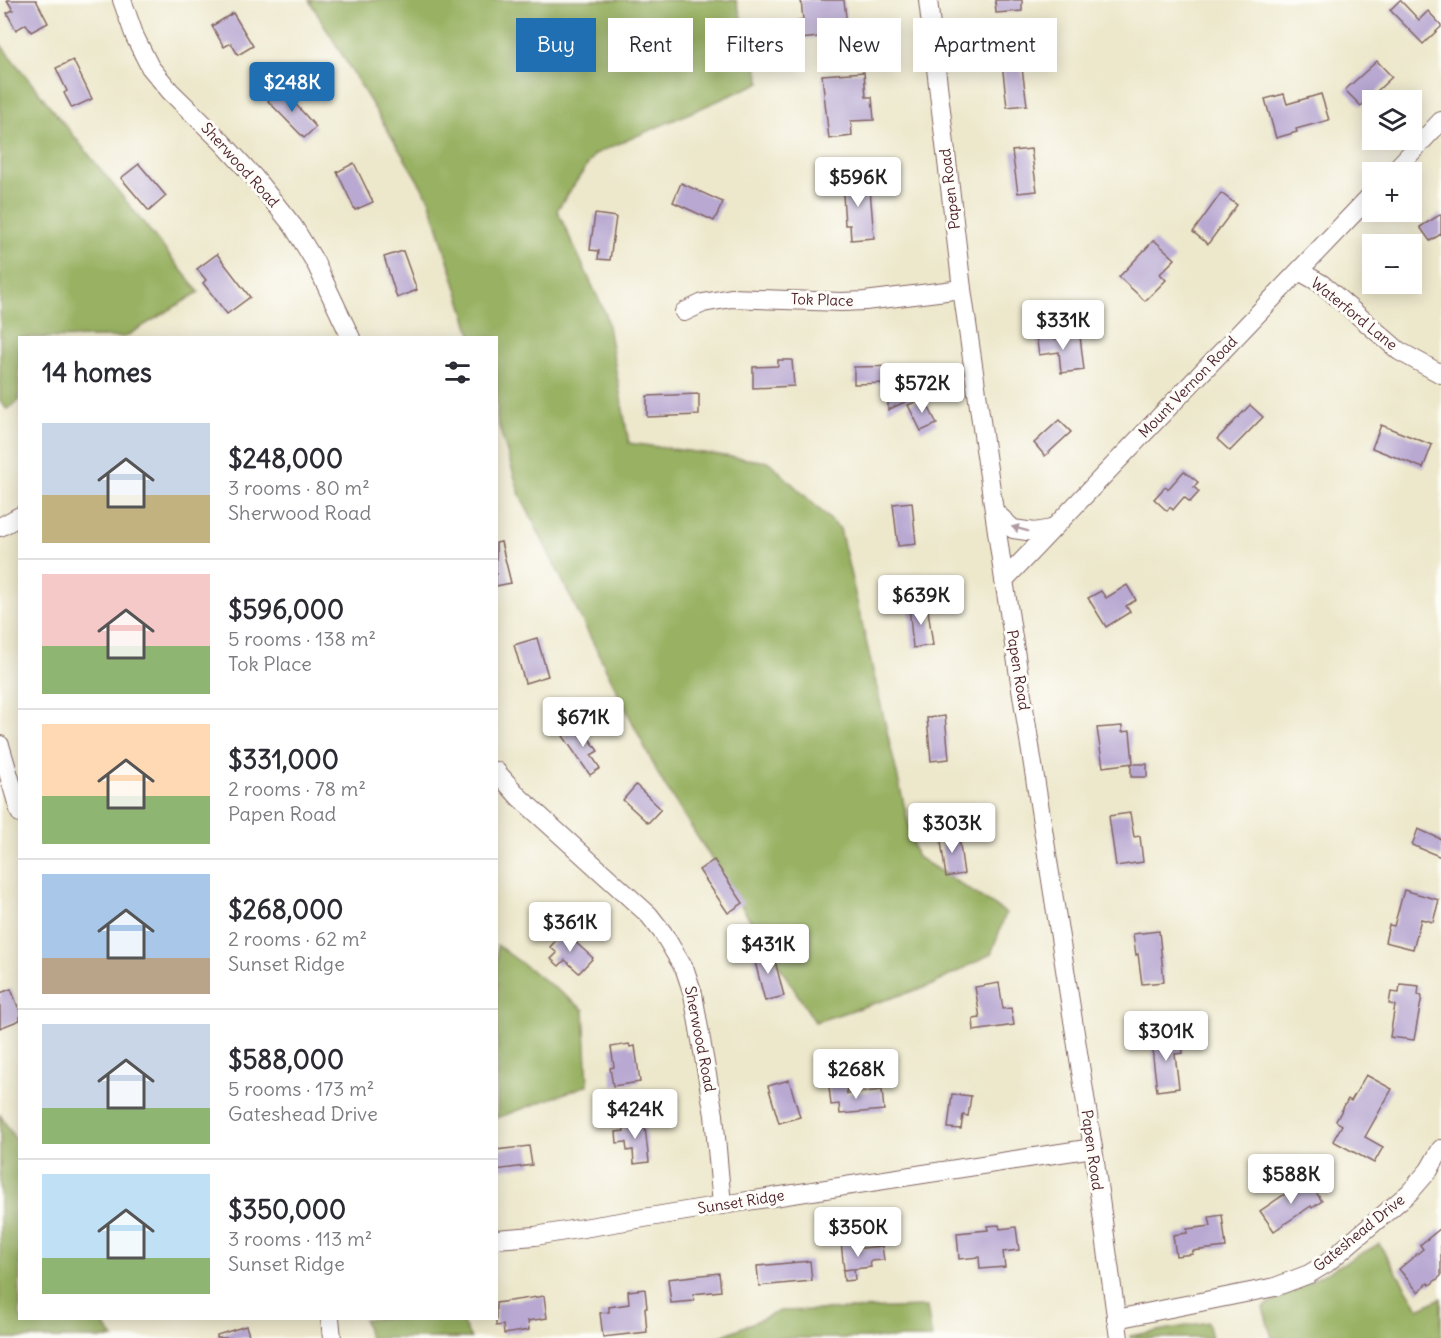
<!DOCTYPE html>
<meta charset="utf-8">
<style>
body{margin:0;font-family:Delius,sans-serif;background:#f2f2f3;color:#2b2b33;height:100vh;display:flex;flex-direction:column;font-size:22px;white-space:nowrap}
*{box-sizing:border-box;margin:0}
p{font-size:20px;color:#7c7c81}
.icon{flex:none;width:33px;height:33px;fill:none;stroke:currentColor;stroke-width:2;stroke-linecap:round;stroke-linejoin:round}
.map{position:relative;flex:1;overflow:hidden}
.sheet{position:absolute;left:18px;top:336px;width:480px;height:984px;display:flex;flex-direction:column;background:#fff;border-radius:0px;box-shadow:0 3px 15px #0003}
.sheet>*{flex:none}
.hud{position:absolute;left:516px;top:18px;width:570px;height:54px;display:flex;gap:12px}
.buttons{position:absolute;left:1362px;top:90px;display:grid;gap:12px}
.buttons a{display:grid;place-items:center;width:60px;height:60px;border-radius:0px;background:#fff;box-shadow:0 3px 15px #0003;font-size:30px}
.price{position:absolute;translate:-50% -51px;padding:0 14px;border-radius:6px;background:#fff;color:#222;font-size:20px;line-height:39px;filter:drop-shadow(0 2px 3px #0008)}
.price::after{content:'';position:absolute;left:50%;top:36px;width:18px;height:14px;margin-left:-9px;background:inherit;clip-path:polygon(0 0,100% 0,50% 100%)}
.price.on{background:#1f6fb2;color:#fff}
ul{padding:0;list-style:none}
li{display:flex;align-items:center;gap:18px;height:150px;padding:0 24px}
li+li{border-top:2px solid #e1e1e2}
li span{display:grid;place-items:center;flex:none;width:168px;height:120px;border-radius:0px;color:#555}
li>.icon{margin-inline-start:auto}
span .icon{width:72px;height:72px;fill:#fffc;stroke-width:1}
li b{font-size:26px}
h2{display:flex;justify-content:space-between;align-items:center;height:72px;padding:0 24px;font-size:26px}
.pill{padding:0 21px;border-radius:0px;background:#fff;box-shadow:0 3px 15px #0003;font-size:21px;line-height:54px}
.pill.on{background:#1f6fb2;color:#fff}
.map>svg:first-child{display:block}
.forest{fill:#98b162;stroke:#716846;stroke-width:1.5}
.building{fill:#b8a8d2}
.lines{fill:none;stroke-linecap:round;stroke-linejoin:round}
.minor-casing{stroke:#836563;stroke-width:20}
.minor{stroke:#fff;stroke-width:18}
.oneway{fill:#ae9aa0}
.labels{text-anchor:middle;stroke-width:6;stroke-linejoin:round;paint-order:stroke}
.street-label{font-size:15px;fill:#4a1f2b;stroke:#fdfcf7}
</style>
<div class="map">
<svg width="1441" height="1338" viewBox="0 0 1441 1338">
<rect width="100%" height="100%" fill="#fdfcf7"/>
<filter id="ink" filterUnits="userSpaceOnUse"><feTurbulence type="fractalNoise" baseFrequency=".0167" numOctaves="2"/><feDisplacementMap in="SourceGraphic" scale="12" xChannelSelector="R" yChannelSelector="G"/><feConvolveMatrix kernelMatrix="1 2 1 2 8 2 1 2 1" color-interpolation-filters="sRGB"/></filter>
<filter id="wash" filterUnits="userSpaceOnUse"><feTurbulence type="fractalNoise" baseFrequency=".008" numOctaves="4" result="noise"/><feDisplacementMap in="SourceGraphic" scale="24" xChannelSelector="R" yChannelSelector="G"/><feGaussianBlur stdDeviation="1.35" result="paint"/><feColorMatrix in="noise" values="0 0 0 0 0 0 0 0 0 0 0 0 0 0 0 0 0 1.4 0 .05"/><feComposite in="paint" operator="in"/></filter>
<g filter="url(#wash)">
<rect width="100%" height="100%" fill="#ede8cc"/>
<!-- forest -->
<g class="forest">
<path d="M309 0H736L761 82 595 154 557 210 606 315 629 443 769 462 840 529 916 856 1006 913 991 954 932 985 815 1022 660 778 520 495 497 420 496 338 472 337 429 199Z"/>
<path d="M0 44 199 292 125 337 20 338 19 401 7 409 0 402Z"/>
<path d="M497 945 584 1010 588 1085 497 1118Z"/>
<path d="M0 1115 19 1145 20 1318 99 1319 114 1338H0Z"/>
<path d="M1379 1244 1419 1309 1441 1298V1338H1272L1263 1307Z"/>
<path d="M927 1307 932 1338H717L780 1311Z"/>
<path d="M364 1319H460L471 1338H369Z"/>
<path d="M1208 1322 1212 1338H1130V1336Z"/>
</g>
<g id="blocks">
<!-- building -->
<g class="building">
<path d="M7 0H36L48 23 31 32 26 24 16 30 7 13 13 10Z"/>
<path d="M801 0H844L848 34 800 39 798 21 803 20Z"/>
<path d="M995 0H1022V11L996 13Z"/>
<path d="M1400 0 1419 20 1428 11 1441 25V27L1423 44 1390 10Z"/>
<path d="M233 13 253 46 238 55 231 43 224 47 212 26Z"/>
<path d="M73 60 92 99 72 108 64 93 67 91 56 68Z"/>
<path d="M1021 61 1027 105 1007 107 1002 63Z"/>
<path d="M1377 61 1392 77 1361 106 1345 90Z"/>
<path d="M864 72 866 97H872L874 120 851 121 852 136 829 139 822 75Z"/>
<path d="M282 89 316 127 304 138 268 101Z"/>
<path d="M1284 94 1287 104 1321 94 1329 120 1296 129 1297 132 1276 138 1265 99Z"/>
<path d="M1031 149 1037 191 1018 193 1012 151Z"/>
<path d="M354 163 373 202 355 210 337 172Z"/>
<path d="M139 164 166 196 149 211 121 178Z"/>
<path d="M869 177 874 238 851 240 850 225H845L842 179Z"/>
<path d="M681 183 723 202 714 221 673 202Z"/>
<path d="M1221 193 1237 205 1208 244 1193 232Z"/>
<path d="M595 214 616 217 610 260 598 259 599 251 590 250Z"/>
<path d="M1441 214V234L1430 241 1420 227Z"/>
<path d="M1154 240 1175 259 1160 274 1166 280 1145 301 1119 277Z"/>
<path d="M403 251 417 290 397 298 384 257Z"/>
<path d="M217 254 250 297 227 314 203 283 206 280 197 269Z"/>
<path d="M1053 333V339L1080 336 1084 370 1061 373 1059 352 1039 355 1036 335Z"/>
<path d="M778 360H792L794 386 753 388V367L778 366Z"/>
<path d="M903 366 904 379 913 398 888 410V383L854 384V367Z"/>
<path d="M699 394V415L647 417V396Z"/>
<path d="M924 398 937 424 921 431 908 405Z"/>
<path d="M1250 405 1263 417 1230 451 1217 439Z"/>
<path d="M1059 420 1071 432 1045 456 1034 443Z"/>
<path d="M1381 425 1432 445 1423 468 1372 448Z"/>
<path d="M1184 471 1198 482 1194 487 1199 492 1190 502 1184 497 1173 510 1170 507 1167 511 1154 499 1165 487 1168 489Z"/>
<path d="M912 502 916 544 898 546 893 504Z"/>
<path d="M501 542 511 583 496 586V543Z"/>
<path d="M1127 585 1136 600 1126 606 1130 612 1106 627 1088 598 1101 591 1106 598Z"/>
<path d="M927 603 933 645 913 648 909 605Z"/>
<path d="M537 638 548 676 525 683 514 645Z"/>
<path d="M945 716 949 759 931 761 927 718Z"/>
<path d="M579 724 598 751 591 755 600 768 590 775 563 736Z"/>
<path d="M1122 726V732L1130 731 1133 763 1103 767 1097 728Z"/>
<rect x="1131" y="764" width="16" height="13"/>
<path d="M636 785 661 809 648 823 623 800Z"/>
<path d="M1130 813 1134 837 1140 836 1143 862 1116 866 1109 816Z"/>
<path d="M1418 829 1441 839V857L1412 845Z"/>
<path d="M958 831 964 874 946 877 940 834Z"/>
<path d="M714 860 743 903 728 913 699 870Z"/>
<path d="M1404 890 1439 900 1433 922 1421 919 1413 949 1385 942 1389 925 1394 926Z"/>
<path d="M1159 931 1164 982 1142 984 1138 954 1136 955 1133 934Z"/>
<path d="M564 932 593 958 579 973 565 960 559 966 551 959 557 953 550 947Z"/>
<path d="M772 949 784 996 765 1001 753 954Z"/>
<path d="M999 983 1003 1009 1011 1008 1014 1025 974 1031 973 1019 980 1018 975 987Z"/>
<path d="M1400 984 1419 986 1418 995 1422 996 1414 1040 1390 1037 1395 1005 1389 1004 1391 992 1399 993Z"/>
<path d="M11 989 20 1012V1020L0 1028V993Z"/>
<path d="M1181 1037 1183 1053 1175 1054 1179 1088 1157 1091 1151 1040Z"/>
<path d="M629 1044 630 1047 635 1046 640 1082 613 1086 610 1068 614 1067 611 1047Z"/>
<path d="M1366 1075 1392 1089 1365 1137 1383 1147 1374 1163 1333 1141 1342 1125 1336 1121 1348 1099 1351 1101Z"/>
<path d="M789 1080 800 1117 779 1123 768 1086Z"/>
<path d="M846 1085 847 1094 882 1090 884 1110 840 1114 839 1104 831 1105 829 1087Z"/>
<path d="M952 1094 971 1096 968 1116 963 1115 961 1129 948 1128Z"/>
<path d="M644 1119 649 1162 634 1164 633 1150 627 1151 626 1142 617 1143 616 1132 624 1131 623 1122Z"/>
<path d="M529 1146 532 1165 496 1170V1150Z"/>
<path d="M1307 1179 1322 1201 1312 1208 1311 1206 1274 1231 1260 1211Z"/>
<path d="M1222 1215 1226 1247 1192 1251 1193 1254 1176 1256 1173 1235 1187 1233V1229L1211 1226 1209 1217Z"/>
<path d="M999 1225 1000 1229 1016 1227 1019 1250 1003 1252 1005 1267 980 1269 979 1257 959 1259 957 1233 988 1230 987 1226Z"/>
<path d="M1441 1228V1276L1430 1285 1428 1283 1418 1292 1399 1269 1423 1249 1420 1245Z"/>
<path d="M853 1241V1249L882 1246 884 1260 870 1261 871 1267 854 1269 855 1280 844 1281 843 1270 853 1269 844 1270 841 1242Z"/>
<path d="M810 1261 812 1281 759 1286 757 1266Z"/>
<path d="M719 1273 721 1291 693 1294 694 1301 671 1303 668 1279Z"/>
<path d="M645 1289 647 1308H645L647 1332 603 1337 600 1313 609 1312V1307L629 1304 628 1291Z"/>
<path d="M544 1296 547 1318 528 1321 529 1330 504 1334 503 1325 496 1326V1303Z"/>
<path d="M246 1326 250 1338H217V1335Z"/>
</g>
</g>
</g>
<g filter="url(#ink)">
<use href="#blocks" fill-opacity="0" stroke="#836563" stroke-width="1.5"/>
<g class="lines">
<!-- minor casing -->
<g class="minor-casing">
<g id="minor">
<path d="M122 0 135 37 150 67 170 91 222 142 254 177 293 226 315 262 351 338"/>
<path d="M928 0 962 289 1004 580 1093 1148 1119 1338"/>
<path d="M1393 172 1441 121"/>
<path d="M1299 271 1322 284 1399 351 1441 374"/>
<path d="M684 312 703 303 731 298 841 302 865 301 962 289"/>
<path d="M994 511 1013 529 1034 532 1052 529"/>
<path d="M0 527 20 516"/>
<path d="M1004 580 1372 194"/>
<path d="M0 745 20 813"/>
<path d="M496 771 519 797 649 915 663 933 685 970 693 994 714 1115 722 1205"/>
<path d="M496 1239 535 1236 722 1205 1093 1148"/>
<path d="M330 1318 332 1338"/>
<path d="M1116 1319 1275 1287 1309 1274 1327 1263 1410 1192 1429 1170 1441 1149"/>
</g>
</g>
<!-- minor -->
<use href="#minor" class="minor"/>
</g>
<!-- one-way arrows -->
<defs><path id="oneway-solid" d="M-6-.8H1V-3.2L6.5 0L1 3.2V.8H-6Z" transform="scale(1.5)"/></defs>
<use class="oneway" href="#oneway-solid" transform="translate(1020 529) rotate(-165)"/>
</g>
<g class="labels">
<!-- street labels -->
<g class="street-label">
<text transform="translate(240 165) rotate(48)" y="5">Sherwood Road</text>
<text transform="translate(950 189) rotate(-97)" y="5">Papen Road</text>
<text transform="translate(822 300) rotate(2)" y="5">Tok Place</text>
<text transform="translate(1354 314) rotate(39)" y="5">Waterford Lane</text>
<text transform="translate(1188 387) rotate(-46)" y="5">Mount Vernon Road</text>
<text transform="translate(1018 670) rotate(81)" y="5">Papen Road</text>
<text transform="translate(700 1039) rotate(79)" y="5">Sherwood Road</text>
<text transform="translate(1092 1150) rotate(82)" y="5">Papen Road</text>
<text transform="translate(741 1202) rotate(-9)" y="5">Sunset Ridge</text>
<text transform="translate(1359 1233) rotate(-39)" y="5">Gateshead Drive</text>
</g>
</g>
</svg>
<div class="buttons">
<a><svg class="icon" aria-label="layers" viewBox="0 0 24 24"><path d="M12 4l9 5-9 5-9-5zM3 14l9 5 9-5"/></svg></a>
<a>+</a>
<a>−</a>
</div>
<b class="price on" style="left:292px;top:113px">$248K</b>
<b class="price" style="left:858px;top:208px">$596K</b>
<b class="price" style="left:1063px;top:351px">$331K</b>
<b class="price" style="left:922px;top:414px">$572K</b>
<b class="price" style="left:921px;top:626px">$639K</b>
<b class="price" style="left:583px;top:748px">$671K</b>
<b class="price" style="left:952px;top:854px">$303K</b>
<b class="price" style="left:570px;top:953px">$361K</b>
<b class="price" style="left:768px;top:975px">$431K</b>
<b class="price" style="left:1166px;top:1062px">$301K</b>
<b class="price" style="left:856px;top:1100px">$268K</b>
<b class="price" style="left:635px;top:1140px">$424K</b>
<b class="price" style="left:1291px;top:1205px">$588K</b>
<b class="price" style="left:858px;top:1258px">$350K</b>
<div class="hud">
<a class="pill on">Buy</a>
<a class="pill">Rent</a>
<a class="pill">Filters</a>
<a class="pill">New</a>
<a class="pill">Apartment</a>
</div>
<section class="sheet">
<h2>14 homes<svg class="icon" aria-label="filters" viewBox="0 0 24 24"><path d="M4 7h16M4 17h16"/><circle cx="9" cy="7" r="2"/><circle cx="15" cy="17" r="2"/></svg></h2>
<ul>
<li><span style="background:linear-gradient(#c9d6e8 60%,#c2b280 0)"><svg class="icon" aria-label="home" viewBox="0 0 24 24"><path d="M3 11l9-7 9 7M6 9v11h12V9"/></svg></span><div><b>$248,000</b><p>3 rooms · 80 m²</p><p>Sherwood Road</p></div></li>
<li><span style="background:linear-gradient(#f6c9c9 60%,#8fb573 0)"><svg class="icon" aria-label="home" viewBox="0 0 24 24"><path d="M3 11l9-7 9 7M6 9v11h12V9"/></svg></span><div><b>$596,000</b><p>5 rooms · 138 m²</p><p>Tok Place</p></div></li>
<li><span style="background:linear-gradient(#ffd9b3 60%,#8fb573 0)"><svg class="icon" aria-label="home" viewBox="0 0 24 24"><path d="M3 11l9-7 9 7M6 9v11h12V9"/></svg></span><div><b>$331,000</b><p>2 rooms · 78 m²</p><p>Papen Road</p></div></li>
<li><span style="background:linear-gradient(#a9c7e8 70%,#b9a48a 0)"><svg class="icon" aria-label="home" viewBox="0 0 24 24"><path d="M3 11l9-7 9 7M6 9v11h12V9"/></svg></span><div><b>$268,000</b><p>2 rooms · 62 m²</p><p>Sunset Ridge</p></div></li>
<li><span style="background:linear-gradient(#c9d6e8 70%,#8fb573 0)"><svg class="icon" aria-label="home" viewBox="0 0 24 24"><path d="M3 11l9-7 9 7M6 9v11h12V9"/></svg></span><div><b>$588,000</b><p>5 rooms · 173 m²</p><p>Gateshead Drive</p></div></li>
<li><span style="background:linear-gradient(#bfe0f5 70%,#8fb573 0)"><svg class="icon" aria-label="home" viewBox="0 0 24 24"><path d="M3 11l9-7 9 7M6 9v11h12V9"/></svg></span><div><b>$350,000</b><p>3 rooms · 113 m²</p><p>Sunset Ridge</p></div></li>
</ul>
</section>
</div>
